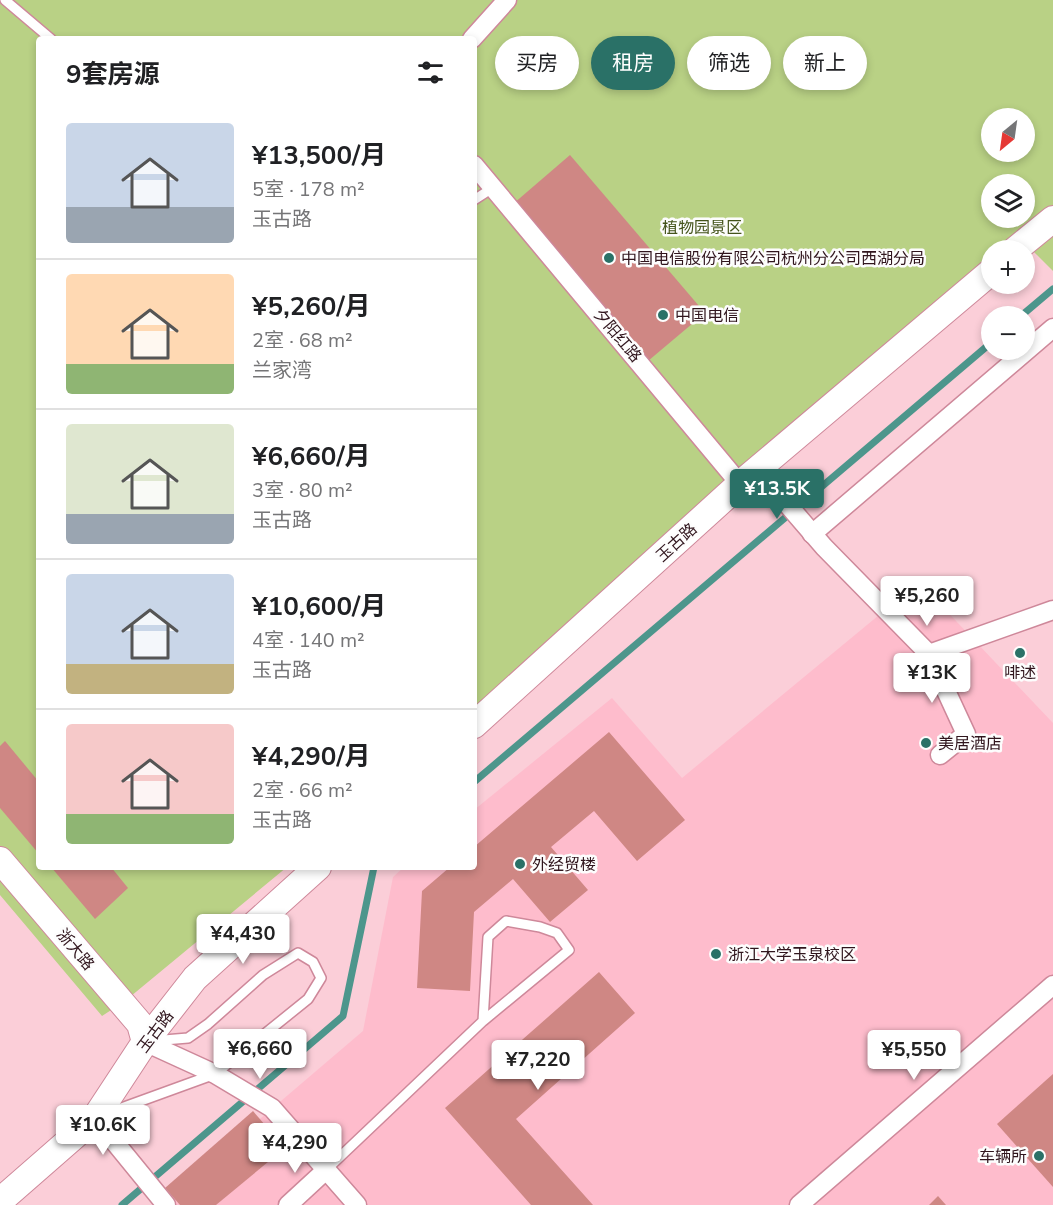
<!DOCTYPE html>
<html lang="zh">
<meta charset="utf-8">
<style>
body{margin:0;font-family:"Nunito Sans","Noto Sans SC",sans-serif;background:#f2f2f2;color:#202124;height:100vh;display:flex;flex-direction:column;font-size:22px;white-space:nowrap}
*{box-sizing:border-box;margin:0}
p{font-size:20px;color:#757577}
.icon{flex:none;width:33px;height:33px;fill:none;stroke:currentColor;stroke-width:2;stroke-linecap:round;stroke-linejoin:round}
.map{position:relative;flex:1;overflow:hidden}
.drawer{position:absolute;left:36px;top:36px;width:441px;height:834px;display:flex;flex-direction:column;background:#fff;border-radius:6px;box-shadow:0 3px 9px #0003}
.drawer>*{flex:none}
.hud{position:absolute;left:495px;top:36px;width:468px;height:54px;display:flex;gap:12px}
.needle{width:39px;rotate:209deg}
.controls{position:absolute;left:981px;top:108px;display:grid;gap:12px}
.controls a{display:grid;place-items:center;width:54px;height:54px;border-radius:50%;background:#fff;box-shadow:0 3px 9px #0003;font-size:30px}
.price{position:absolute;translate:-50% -51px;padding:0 14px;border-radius:6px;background:#fff;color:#222;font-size:20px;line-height:39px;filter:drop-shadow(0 2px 3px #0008)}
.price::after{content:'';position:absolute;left:50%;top:36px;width:18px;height:14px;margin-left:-9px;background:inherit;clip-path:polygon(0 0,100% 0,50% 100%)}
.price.on{background:#2a7167;color:#fff}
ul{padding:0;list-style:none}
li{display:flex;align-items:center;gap:18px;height:150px;padding:0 30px}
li+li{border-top:2px solid #e0e0e0}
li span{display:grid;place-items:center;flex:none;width:168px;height:120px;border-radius:6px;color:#555}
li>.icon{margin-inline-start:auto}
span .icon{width:72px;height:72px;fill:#fffc;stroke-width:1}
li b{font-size:26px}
h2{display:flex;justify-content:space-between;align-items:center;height:72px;padding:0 30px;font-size:26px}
.pill{padding:0 21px;border-radius:27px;background:#fff;box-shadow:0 3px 9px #0003;font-size:21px;line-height:54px}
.pill.on{background:#2a7167;color:#fff}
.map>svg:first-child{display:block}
.built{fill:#febccc}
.green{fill:#b9d185;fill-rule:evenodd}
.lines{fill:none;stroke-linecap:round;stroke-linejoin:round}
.stream{stroke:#4d968c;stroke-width:7}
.building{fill:#cf8784}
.lane-casing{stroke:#ce889a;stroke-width:12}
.street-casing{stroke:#ce889a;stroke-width:21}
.secondary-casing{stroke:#ce889a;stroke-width:28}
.lane{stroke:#fff;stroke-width:9}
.street{stroke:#fff;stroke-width:18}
.secondary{stroke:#fff;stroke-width:26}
.poi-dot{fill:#2a7167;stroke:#fdfdfd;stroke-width:2}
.labels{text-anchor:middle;stroke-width:5;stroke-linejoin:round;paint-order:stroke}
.park-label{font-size:16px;fill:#44531b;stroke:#fdfdfd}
.poi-label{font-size:16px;fill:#30151d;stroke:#fdfdfd;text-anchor:start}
.street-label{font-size:16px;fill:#30151d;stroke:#fdfdfd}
</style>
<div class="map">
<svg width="1053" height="1205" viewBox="0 0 1053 1205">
<rect width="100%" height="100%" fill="#fbced8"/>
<!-- built -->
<path class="built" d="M919 582 1053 723V1205H159L363 1031 393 877 404 867H474V810L612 698 682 778Z"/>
<!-- green -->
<path class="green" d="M0 0H1053V271L1032 250H992V284L474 712V39H39V867H287L125 1001 102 1016 0 895ZM992 118H1024V152H992ZM992 184H1024V218H992Z"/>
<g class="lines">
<!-- stream -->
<g class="stream">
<path d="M1021 316 1053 289"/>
<path d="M474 782 992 342"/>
<path d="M122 1205 343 1016 374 867"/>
</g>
</g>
<!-- building -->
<g class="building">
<path d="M570 155 705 313 648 361 513 204Z"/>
<path d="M609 732 685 820 637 861 594 811 551 847 588 890 550 922 513 879 474 912 470 991 417 988 422 891 450 867H474V847Z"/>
<path d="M5 741 39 782V854L0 808V746Z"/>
<path d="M51 867H111L128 888 95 919Z"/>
<path d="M599 972 635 1013 516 1119 593 1205H531L445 1108Z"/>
<path d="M1053 1074V1187L997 1124Z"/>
<path d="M253 1111 285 1148 216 1205H180L165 1188Z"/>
<path d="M938 1196 946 1205H929Z"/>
</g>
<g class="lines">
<!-- lane casing -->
<g class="lane-casing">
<g id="lane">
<path d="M5 0 51 39"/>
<path d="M474 200 494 187"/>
<path d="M105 1114 215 1074 308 999 321 978 313 962 298 953 263 975 208 1024 188 1038 152 1041"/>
<path d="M326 1170 483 1021 488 937 506 921 540 927 557 933 569 950 483 1021"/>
</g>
</g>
<!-- street casing -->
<g class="street-casing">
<g id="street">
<path d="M472 39 507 0"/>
<path d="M474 165 740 484"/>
<path d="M757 469 824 547 929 654 1053 610"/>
<path d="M812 534 1053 328"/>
<path d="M929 654 966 734 940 755"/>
<path d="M145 1042 215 1074 272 1108 357 1205"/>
<path d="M95 1118 166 1205"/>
<path d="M288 1205 326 1170"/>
<path d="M799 1205 1053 985"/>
</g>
</g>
<!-- secondary casing -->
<g class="secondary-casing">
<g id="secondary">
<path d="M1015 250 1053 219"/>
<path d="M474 725 740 484 992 271"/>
<path d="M0 860 140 1024 145 1042"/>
<path d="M0 1201 95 1118 145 1042 195 978 318 867"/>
</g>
</g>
<!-- lane -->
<use href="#lane" class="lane"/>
<!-- street -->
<use href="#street" class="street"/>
<!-- secondary -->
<use href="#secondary" class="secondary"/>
</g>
<!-- markers -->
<g class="poi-dot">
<circle cx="609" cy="258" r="6"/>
<circle cx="663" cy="315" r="6"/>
<circle cx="1020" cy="653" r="6"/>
<circle cx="926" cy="743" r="6"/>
<circle cx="520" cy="864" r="6"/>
<circle cx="716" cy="954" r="6"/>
<circle cx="1039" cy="1156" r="6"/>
</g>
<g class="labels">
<!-- park labels -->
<g class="park-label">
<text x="702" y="233">植物园景区</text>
</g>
<!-- poi labels -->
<g class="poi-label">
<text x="621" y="264">中国电信股份有限公司杭州分公司西湖分局</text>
<text x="675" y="321">中国电信</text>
<text x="1020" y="678" text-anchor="middle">啡述</text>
<text x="938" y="749">美居酒店</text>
<text x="532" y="870">外经贸楼</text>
<text x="728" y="960">浙江大学玉泉校区</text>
<text x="1027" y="1162" text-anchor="end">车辆所</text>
</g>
<!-- street labels -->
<g class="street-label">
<text transform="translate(618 335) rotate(50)" y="6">夕阳红路</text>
<text transform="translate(676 542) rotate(-42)" y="6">玉古路</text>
<text transform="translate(76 949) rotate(50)" y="6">浙大路</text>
<text transform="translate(155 1031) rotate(-53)" y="6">玉古路</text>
</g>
</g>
</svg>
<div class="controls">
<a><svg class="needle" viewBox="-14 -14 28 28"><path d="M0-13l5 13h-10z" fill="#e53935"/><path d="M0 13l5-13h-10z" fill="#757577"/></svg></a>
<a><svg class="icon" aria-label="layers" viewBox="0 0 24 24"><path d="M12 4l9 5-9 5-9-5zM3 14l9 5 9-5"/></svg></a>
<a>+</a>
<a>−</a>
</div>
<b class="price on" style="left:777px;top:520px">¥13.5K</b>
<b class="price" style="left:927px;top:627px">¥5,260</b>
<b class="price" style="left:932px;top:704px">¥13K</b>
<b class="price" style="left:243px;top:965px">¥4,430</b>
<b class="price" style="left:260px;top:1080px">¥6,660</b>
<b class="price" style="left:914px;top:1081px">¥5,550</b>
<b class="price" style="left:538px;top:1091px">¥7,220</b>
<b class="price" style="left:103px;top:1156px">¥10.6K</b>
<b class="price" style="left:295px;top:1174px">¥4,290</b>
<div class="hud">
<a class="pill">买房</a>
<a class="pill on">租房</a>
<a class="pill">筛选</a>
<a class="pill">新上</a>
</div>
<section class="drawer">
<h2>9套房源<svg class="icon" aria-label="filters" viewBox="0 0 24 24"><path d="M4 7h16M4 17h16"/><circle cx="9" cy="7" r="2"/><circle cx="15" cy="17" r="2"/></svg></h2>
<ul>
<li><span style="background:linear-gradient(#c9d6e8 70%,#9aa5b1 0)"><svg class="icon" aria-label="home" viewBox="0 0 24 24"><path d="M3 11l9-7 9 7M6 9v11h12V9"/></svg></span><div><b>¥13,500/月</b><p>5室 · 178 m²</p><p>玉古路</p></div></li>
<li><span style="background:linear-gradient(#ffd9b3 75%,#8fb573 0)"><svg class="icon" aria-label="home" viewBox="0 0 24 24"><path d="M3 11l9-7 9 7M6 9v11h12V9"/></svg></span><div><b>¥5,260/月</b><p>2室 · 68 m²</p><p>兰家湾</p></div></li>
<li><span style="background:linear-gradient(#dfe7d0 75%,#9aa5b1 0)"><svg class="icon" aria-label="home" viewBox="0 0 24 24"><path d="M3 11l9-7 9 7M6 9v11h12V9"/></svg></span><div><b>¥6,660/月</b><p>3室 · 80 m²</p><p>玉古路</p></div></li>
<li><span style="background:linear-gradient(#c9d6e8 75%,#c2b280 0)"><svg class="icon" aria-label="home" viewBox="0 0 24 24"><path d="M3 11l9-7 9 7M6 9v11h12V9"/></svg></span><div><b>¥10,600/月</b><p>4室 · 140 m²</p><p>玉古路</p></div></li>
<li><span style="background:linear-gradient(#f6c9c9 75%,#8fb573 0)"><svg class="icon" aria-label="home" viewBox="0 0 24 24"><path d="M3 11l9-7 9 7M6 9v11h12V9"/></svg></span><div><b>¥4,290/月</b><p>2室 · 66 m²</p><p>玉古路</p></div></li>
</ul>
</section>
</div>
